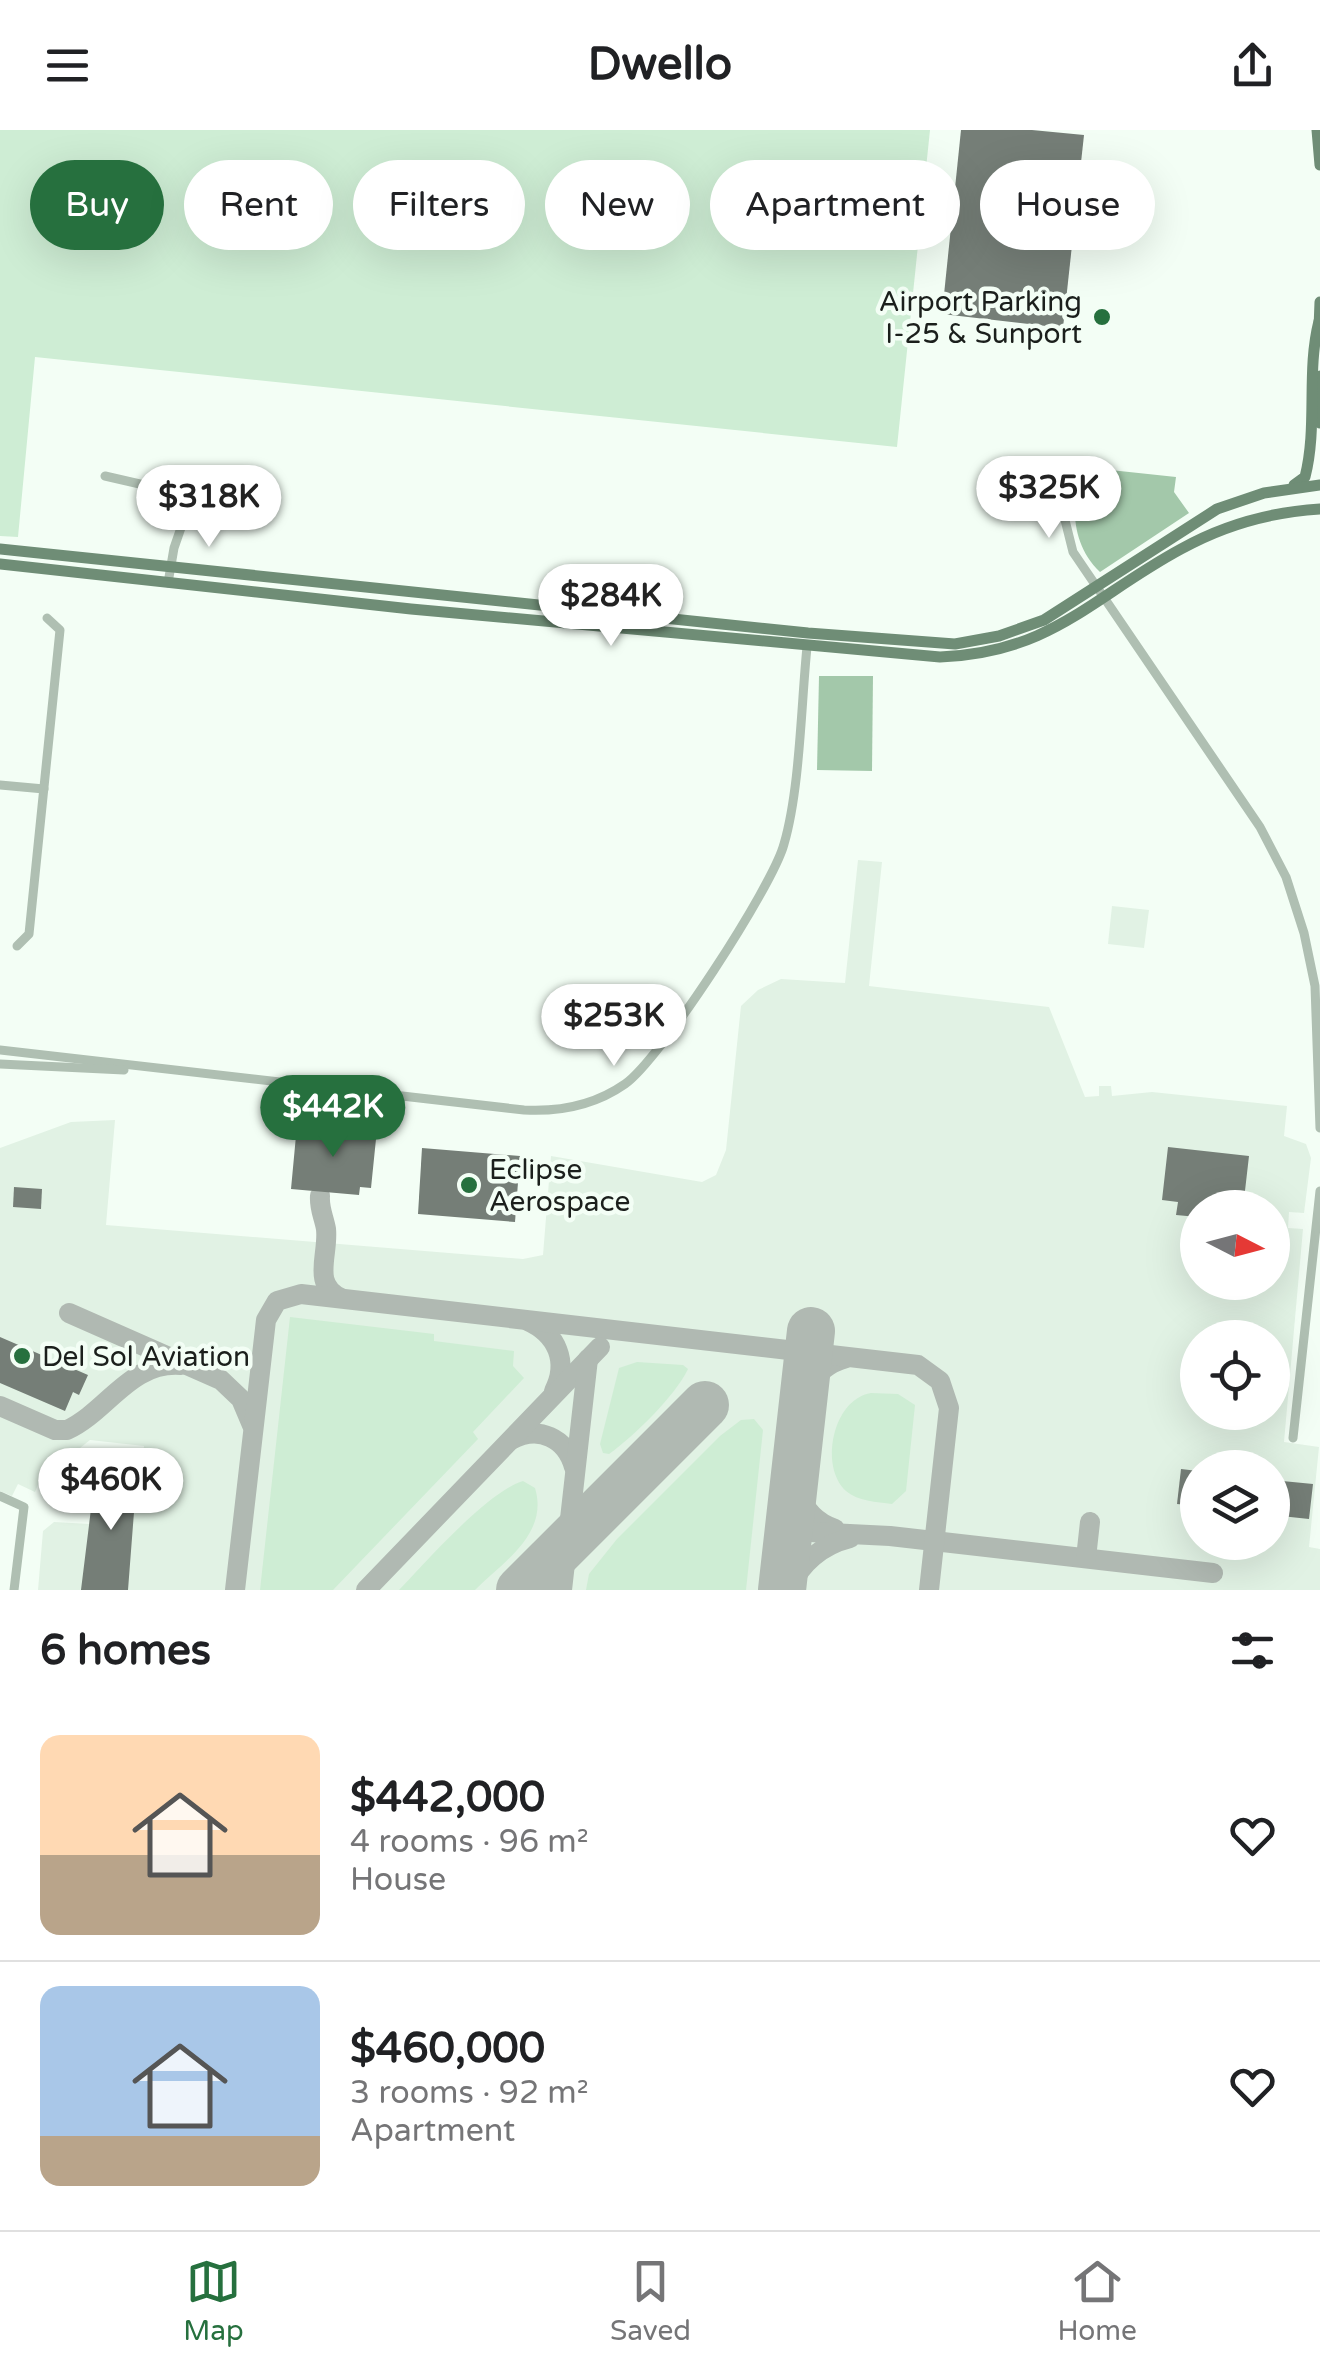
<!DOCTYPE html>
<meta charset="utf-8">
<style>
body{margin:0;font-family:"Varela Round",sans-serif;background:#f2f2f2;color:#202124;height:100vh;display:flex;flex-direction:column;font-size:38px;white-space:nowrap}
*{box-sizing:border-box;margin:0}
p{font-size:32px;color:#757577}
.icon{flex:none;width:55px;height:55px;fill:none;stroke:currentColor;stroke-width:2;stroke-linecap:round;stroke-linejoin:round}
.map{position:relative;height:1460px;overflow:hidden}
.panel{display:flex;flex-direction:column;background:#fff;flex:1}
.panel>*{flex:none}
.banner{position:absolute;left:30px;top:30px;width:1260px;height:90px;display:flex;gap:20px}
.needle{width:65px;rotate:96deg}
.fabs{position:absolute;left:1180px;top:1060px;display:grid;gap:20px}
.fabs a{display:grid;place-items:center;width:110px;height:110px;border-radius:50%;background:#fff;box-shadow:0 10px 40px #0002;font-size:50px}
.price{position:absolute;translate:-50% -85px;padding:0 22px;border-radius:35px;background:#fff;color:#222;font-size:32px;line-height:65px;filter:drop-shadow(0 2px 5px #0008)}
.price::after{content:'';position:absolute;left:50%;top:60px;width:30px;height:22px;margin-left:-15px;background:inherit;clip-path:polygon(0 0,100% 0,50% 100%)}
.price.selected{background:#26703e;color:#fff}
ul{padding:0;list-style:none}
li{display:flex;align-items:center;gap:30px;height:250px;padding:0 40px}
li+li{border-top:2px solid #e0e0e0}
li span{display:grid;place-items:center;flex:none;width:280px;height:200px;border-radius:20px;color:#555}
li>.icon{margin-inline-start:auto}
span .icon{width:120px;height:120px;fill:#fffc;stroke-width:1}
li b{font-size:42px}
h2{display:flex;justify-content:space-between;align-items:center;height:120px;padding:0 40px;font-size:42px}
.pill{padding:0 35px;border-radius:45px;background:#fff;box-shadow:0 10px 40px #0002;font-size:35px;line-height:90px}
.pill.selected{background:#26703e;color:#fff}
header{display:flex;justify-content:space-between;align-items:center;height:130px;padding:0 40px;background:#fff;font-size:45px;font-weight:700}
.menu{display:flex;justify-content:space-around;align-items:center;height:140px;border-top:2px solid #e0e0e0;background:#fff;font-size:28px;color:#757577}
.menu a{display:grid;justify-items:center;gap:5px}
.menu .selected{color:#26703e}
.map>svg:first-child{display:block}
.built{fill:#e1f2e4;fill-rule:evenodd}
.green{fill:#ceedd4}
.water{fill:#a3c8aa}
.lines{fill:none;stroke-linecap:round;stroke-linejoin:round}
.taxiway{stroke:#b0b9b2;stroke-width:20}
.runway{stroke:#b0b9b2;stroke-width:48}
.building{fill:#757e77}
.minor{stroke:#afbfb2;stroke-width:9}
.major{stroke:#6f8d76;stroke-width:11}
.poi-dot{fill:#26703e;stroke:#f3fef5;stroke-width:4}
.labels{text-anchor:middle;stroke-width:9;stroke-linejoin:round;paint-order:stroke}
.poi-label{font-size:28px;fill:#1b1f1c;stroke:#f3fef5;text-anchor:start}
</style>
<header><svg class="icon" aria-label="menu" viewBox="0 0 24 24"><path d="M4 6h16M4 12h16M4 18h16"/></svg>Dwello<svg class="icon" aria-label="share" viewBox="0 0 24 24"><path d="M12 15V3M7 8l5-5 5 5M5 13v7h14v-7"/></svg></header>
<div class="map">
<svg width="1320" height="1460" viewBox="0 0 1320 1460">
<rect width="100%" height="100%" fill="#f3fef5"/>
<!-- built -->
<g class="built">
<path d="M858 730 882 732 869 856 1049 877 1085 967 1099 966V956H1111L1112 966 1152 962 1287 976 1284 1006 1306 1014 1311 1028 1304 1083 1289 1082 1288 1098 1303 1099 1284 1312 1319 1317 1309 1417 1320 1419V1460H38L43 1401 54 1392 89 1394 91 1379 111 1381 112 1369 92 1368 95 1339 141 1341 144 1316 90 1310 40 1350 35 1362 18 1354 12 1366 0 1361V1018L71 992 115 990 106 1095 523 1129 543 1125 551 1026 702 1052 716 1045 726 1020 741 876 758 860 781 849 845 853ZM1198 1078H1272V1152H1198ZM1198 1208H1272V1282H1198ZM1198 1338H1272V1412H1198Z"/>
<path d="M1112 776 1149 780 1144 818 1108 814Z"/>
</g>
<!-- green -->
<g class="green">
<path d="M0 0H930L897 317 35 227 18 407 0 406Z"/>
<path d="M290 1187 434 1204V1211L514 1221 513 1236 524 1248 473 1302 478 1309 333 1460H260Z"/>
<path d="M637 1232 683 1235 688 1239C675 1266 634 1306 609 1324L603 1323 600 1314 619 1238Z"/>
<path d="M871 1263 898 1264 915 1275 906 1361 892 1374C877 1372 857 1371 846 1361 819 1336 833 1269 871 1263Z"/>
<path d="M754 1289 763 1300 746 1460H586L589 1444 617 1409 720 1306 741 1290Z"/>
<path d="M523 1351 535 1358C549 1404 503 1432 475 1460H399C427 1431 487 1362 523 1351Z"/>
</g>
<!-- water -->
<g class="water">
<path d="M1100 332 1101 339 1176 347 1174 362 1189 383 1100 442C1070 413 1072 375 1079 337L1092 338Z"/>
<path d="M819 546H873L872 641 817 640Z"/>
</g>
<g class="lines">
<!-- taxiway -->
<g class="taxiway">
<path d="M320 1066C319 1079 324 1087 326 1099 329 1125 311 1154 341 1168"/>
<path d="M69 1183 221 1250 241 1269 252 1295"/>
<path d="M528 1191C557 1204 569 1232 554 1261"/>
<path d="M0 1276 55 1300H67C108 1281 130 1231 181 1235"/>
<path d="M511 1310C539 1295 566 1308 574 1337"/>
<path d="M835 1399C792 1384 795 1345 799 1308 803 1272 806 1239 846 1228"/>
<path d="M789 1401 890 1406 1213 1443"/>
<path d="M1086 1428 1090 1392"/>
<path d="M235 1460 266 1190 277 1171 301 1164 918 1235 940 1251 949 1278 929 1460"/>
<path d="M366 1460 600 1217"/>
<path d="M562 1460 588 1229"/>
<path d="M789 1460C800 1433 822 1415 850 1408"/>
</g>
<!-- runway -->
<g class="runway">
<path d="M520 1460 705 1275"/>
<path d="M782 1460 811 1201"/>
</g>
</g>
<!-- building -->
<g class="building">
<path d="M961 0H1032L1084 5 1063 198 942 184Z"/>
<path d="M297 995 366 1001 365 1008 376 1009 371 1058 360 1057 359 1065 291 1059Z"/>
<path d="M1168 1017 1249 1026 1243 1078H1198V1087L1176 1085 1178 1072 1162 1070Z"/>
<path d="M422 1018 520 1026 515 1092 418 1084Z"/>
<path d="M14 1057 42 1059 41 1079 13 1077Z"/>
<path d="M0 1207 88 1245 79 1265 73 1262 65 1281 0 1253Z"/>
<path d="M95 1339 137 1343 128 1460H81L91 1379 111 1381 112 1369 92 1368Z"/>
<path d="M1181 1339 1198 1341V1376L1177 1374Z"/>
<path d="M1272 1350 1313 1354 1309 1389 1281 1386 1282 1377 1272 1376Z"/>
</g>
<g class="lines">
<!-- minor -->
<g class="minor">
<path d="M1067 335 1063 382 1073 422 1260 697 1286 747 1304 803 1315 856 1320 998"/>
<path d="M105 346 192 366 174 418 168 453"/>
<path d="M0 655 44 659"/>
<path d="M17 816 29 804 60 500 47 488"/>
<path d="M0 920 524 980C560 982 595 975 625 954 660 930 773 756 784 714 800 659 801 576 807 517"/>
<path d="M0 934 124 940"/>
<path d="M1293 1308 1320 1061"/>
<path d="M0 1366 24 1377 14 1460"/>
</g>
<!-- major -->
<g class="major">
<path d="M1317 0 1320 35"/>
<path d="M1319 198 1320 172"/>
<path d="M1320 246V293"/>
<path d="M1294 355 1305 347C1318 296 1306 242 1319 191"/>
<path d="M0 419 808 503 955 514 999 506 1044 490 1217 379 1264 363 1320 355"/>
<path d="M0 434 411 479 940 527C1051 523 1092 467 1181 419 1224 395 1271 382 1320 379"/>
</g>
</g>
<!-- markers -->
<g class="poi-dot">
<circle cx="1102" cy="187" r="10"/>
<circle cx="469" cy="1055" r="10"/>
<circle cx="22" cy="1226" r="10"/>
</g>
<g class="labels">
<!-- poi labels -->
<g class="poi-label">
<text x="1082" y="181" text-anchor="end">Airport Parking<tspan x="1082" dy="32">I-25 &amp; Sunport</tspan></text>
<text x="489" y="1049">Eclipse<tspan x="489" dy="32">Aerospace</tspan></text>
<text x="42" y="1236">Del Sol Aviation</text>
</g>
</g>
</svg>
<div class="fabs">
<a><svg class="needle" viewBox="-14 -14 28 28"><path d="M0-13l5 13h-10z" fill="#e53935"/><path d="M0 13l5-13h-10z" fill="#757577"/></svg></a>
<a><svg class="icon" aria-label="locate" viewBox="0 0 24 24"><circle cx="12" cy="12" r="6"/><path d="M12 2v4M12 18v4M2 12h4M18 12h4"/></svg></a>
<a><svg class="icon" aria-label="layers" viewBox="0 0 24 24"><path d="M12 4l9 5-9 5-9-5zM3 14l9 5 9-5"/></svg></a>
</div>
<b class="price" style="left:1049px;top:411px">$325K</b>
<b class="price" style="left:209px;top:420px">$318K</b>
<b class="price" style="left:611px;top:519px">$284K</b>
<b class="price" style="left:614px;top:939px">$253K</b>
<b class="price selected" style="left:333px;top:1030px">$442K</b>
<b class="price" style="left:111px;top:1403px">$460K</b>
<div class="banner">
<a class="pill selected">Buy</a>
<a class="pill">Rent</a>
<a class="pill">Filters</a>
<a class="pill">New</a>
<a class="pill">Apartment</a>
<a class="pill">House</a>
</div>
</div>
<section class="panel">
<h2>6 homes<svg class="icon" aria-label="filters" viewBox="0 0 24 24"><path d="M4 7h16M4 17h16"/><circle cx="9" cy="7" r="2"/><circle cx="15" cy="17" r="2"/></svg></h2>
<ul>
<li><span style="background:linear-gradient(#ffd9b3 60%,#b9a48a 0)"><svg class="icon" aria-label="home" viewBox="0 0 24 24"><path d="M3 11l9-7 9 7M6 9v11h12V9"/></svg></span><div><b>$442,000</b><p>4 rooms · 96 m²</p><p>House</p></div><svg class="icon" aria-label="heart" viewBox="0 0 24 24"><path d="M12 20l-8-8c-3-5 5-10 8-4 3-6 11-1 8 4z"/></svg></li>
<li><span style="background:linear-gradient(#a9c7e8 75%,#b9a48a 0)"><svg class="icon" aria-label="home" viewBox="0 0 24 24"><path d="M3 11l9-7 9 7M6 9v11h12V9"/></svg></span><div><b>$460,000</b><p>3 rooms · 92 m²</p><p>Apartment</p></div><svg class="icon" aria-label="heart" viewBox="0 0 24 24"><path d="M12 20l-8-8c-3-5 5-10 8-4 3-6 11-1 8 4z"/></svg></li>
</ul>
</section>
<nav class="menu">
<a class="selected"><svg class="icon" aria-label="map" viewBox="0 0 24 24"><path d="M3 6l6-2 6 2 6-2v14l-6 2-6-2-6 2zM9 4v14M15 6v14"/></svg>Map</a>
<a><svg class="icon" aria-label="saved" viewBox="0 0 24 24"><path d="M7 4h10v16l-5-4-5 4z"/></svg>Saved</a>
<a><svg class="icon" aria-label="home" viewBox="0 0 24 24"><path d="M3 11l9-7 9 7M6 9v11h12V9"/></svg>Home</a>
</nav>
